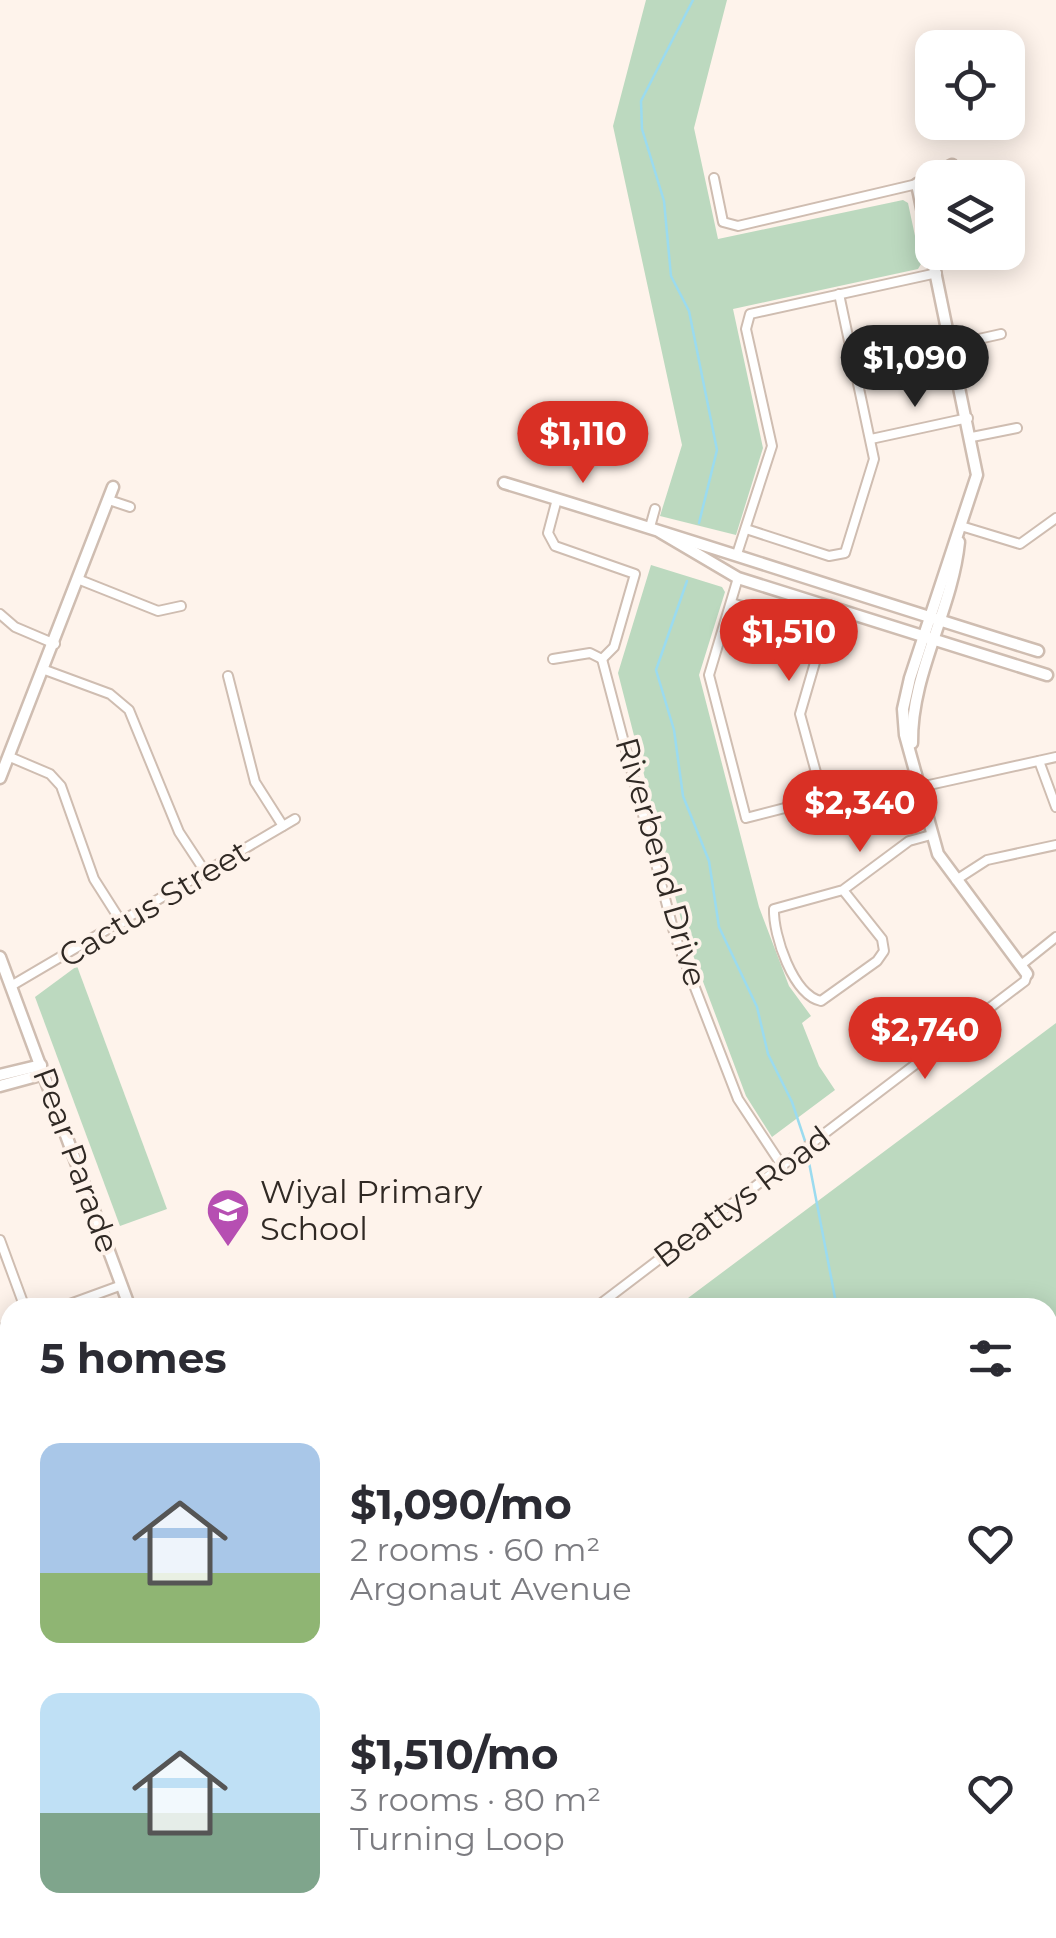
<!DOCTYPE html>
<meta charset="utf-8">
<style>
body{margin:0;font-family:Montserrat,sans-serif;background:#f7f7f7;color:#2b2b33;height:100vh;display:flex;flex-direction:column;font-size:38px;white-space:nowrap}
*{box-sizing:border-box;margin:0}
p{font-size:32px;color:#7c7c81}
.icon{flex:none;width:55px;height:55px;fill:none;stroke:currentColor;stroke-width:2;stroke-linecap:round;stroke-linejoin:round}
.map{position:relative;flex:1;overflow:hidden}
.details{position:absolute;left:0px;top:1298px;width:1058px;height:642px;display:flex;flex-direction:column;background:#fff;border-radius:30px 30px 0 0;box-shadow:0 5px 25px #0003}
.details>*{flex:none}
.buttons{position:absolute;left:915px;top:30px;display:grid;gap:20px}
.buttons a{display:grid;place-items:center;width:110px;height:110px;border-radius:20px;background:#fff;box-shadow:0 5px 25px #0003;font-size:50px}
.price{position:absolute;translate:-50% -85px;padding:0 22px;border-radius:35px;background:#d93025;color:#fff;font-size:32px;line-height:65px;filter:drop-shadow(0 2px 5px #0008)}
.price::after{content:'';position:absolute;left:50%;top:60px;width:30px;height:22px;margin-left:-15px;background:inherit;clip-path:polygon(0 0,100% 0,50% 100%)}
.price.current{background:#222;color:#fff}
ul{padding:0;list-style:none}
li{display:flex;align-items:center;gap:30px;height:250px;padding:0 40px}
li span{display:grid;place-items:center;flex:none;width:280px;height:200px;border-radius:20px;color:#555}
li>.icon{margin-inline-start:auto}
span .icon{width:120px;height:120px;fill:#fffc;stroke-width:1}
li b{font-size:42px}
h2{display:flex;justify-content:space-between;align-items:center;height:120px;padding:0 40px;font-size:42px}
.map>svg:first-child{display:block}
.green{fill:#bcd9bf}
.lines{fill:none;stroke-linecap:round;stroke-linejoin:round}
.stream{stroke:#9bdbef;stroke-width:2.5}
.street-casing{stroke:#cfbdb1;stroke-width:12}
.secondary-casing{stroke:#cfbdb1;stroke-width:15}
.street{stroke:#fff;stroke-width:8}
.secondary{stroke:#fff;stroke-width:10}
.labels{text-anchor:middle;stroke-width:8;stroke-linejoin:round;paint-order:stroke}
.street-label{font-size:32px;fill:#302924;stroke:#fef3eb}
.poi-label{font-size:32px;fill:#302924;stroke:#fef3eb;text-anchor:start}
</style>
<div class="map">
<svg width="1056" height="1938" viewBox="0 0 1056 1938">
<rect width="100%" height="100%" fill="#fef3eb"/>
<!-- green -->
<g class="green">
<path d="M646 0H727L694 128 718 239 903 200 908 203 921 264 918 269 733 309 763 448 736 535 660 516 682 445 613 126Z"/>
<path d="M651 565 722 587 725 592 699 675 759 907 789 986 811 1016 802 1023 819 1066 835 1090 772 1137 746 1096 684 931 618 673Z"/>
<path d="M902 789 911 826 905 831 878 795Z"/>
<path d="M77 966 167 1209 120 1226 35 997Z"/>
<path d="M1056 1023V1938H0V1813L10 1805V1930H1048V1308L676 1307Z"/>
</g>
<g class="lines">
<!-- stream -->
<g class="stream">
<path d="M693 0 641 101 642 129 664 201 671 276 689 311 717 450 699 523"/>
<path d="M687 581 656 670 674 730 683 796 709 861 719 927 757 1007 768 1054 792 1102 806 1144"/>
<path d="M807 1152 837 1308"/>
<path d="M993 1930 994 1938"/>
</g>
<!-- street casing -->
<g class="street-casing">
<g id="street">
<path d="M714 178 723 222 738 226 917 184"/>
<path d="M933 257 954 252"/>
<path d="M952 345 1001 334"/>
<path d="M972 437 1017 428"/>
<path d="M871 439 968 418"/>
<path d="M557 499 548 533 555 546 635 574 614 647 602 659"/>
<path d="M109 500 130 507"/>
<path d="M961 526 1020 544 1056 518"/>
<path d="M650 527 655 509"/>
<path d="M746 529 829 556 845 553 874 459 839 294"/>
<path d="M737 554 772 446 746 329 750 314 937 273"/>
<path d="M738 578 709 675 746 818 917 774"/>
<path d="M80 580 158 611 181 606"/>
<path d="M731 603 825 628 800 714 823 798"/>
<path d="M0 614 15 627 55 644"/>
<path d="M553 659 590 653 602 659"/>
<path d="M602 659 675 936 738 1099 783 1167"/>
<path d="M45 670 110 694 129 710 179 832 206 873"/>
<path d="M228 676 255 782 283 826"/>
<path d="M10 757 50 774 61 786 94 879 122 923"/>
<path d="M1039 761 1056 807"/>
<path d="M920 787 1056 757"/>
<path d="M956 880 987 860 1056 845"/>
<path d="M843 890 882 939 884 951 877 961 821 1001C793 995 773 935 774 909L843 890 909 841 931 835"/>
<path d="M1021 965 1056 937"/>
<path d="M11 986 295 819"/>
<path d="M0 1240 25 1308"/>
<path d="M59 1308 122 1285"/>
<path d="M595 1308 1025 981 1027 974"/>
<path d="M0 1329 10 1325"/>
<path d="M0 1439 10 1436"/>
<path d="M0 1589 10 1616"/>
<path d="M0 1731 10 1724"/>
</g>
</g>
<!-- secondary casing -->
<g class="secondary-casing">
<g id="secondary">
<path d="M952 165 917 184 977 475 910 678 903 709 905 735 938 854 1027 974"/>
<path d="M504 483C683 537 860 596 1038 651"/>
<path d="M660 532 738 578 1047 675"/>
<path d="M912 743C911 673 952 611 959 542"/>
<path d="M0 778 113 487"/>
<path d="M0 957 130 1308"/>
<path d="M0 1075 41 1065"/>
<path d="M0 1086 44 1074"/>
<path d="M0 1757 10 1749"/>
</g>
</g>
<!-- street -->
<use href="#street" class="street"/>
<!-- secondary -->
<use href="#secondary" class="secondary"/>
</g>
<!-- icons -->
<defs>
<g id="school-pin" transform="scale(2.25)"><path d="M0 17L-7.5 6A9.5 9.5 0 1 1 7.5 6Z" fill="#b64fb2" stroke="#fef3eb"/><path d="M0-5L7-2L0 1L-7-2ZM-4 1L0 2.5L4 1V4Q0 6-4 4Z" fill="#fff"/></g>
</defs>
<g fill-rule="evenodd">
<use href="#school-pin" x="228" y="1210"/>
</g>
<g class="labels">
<!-- street labels -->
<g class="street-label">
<text transform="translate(661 862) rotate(74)" y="11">Riverbend Drive</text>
<text transform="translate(154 904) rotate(-31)" y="11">Cactus Street</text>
<text transform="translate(76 1160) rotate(70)" y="11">Pear Parade</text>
<text transform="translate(742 1197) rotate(-37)" y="11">Beattys Road</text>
</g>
<!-- poi labels -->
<g class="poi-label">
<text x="260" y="1203">Wiyal Primary<tspan x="260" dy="37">School</tspan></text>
</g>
</g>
</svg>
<div class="buttons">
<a><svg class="icon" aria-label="locate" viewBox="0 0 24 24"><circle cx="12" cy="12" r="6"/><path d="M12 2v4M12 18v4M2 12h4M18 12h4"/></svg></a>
<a><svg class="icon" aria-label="layers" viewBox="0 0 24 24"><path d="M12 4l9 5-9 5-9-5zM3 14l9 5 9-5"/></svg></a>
</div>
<b class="price current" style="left:915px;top:410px">$1,090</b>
<b class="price" style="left:583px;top:486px">$1,110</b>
<b class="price" style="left:789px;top:684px">$1,510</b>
<b class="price" style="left:860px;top:855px">$2,340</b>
<b class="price" style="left:925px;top:1082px">$2,740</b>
<section class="details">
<h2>5 homes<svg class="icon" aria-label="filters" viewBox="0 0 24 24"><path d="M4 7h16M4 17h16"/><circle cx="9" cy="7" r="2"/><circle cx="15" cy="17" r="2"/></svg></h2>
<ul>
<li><span style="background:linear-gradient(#a9c7e8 65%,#8fb573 0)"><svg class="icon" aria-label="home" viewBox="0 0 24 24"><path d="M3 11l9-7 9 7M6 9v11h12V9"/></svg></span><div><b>$1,090/mo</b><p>2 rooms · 60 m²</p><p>Argonaut Avenue</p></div><svg class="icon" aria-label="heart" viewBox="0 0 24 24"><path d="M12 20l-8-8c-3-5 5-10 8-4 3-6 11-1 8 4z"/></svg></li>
<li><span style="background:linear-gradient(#bfe0f5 60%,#7fa58c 0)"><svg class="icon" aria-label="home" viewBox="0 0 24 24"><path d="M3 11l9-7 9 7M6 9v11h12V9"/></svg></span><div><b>$1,510/mo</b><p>3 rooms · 80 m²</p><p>Turning Loop</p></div><svg class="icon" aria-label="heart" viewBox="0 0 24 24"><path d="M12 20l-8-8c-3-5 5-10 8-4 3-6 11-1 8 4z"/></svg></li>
</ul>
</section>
</div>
